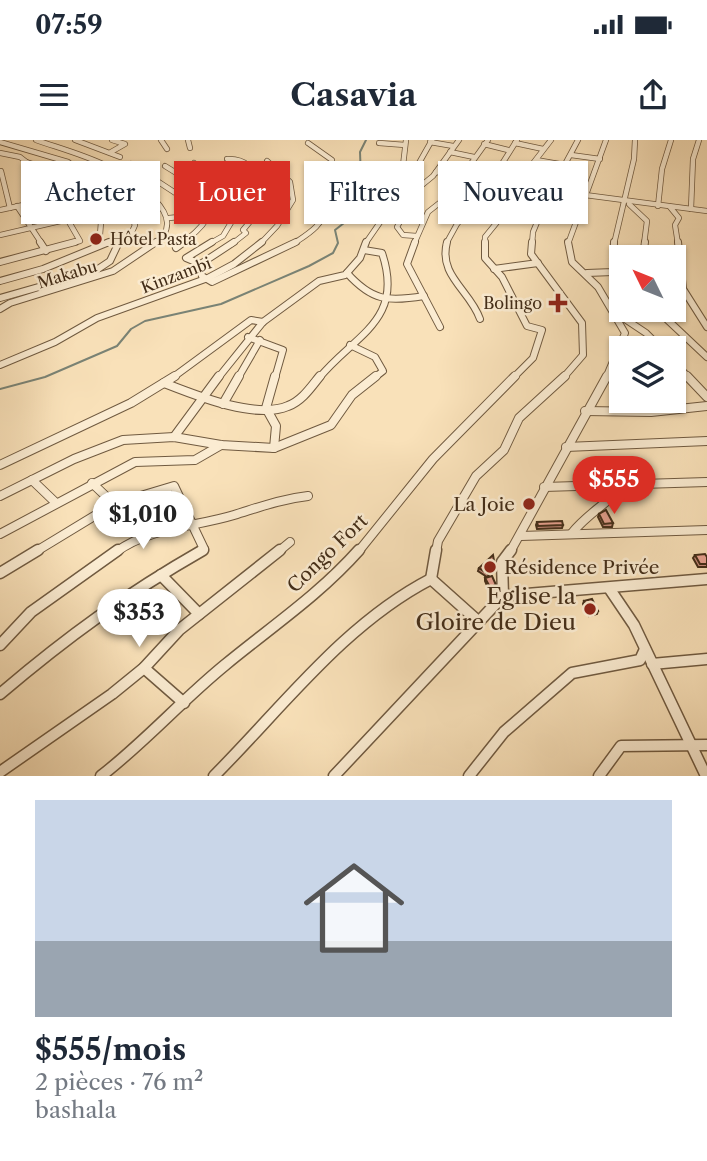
<!DOCTYPE html>
<html lang="fr">
<meta charset="utf-8">
<style>
body{margin:0;font-family:"Libre Caslon Text",serif;background:#f2f2f3;color:#1f2937;height:100vh;display:flex;flex-direction:column;font-size:26px;white-space:nowrap}
*{box-sizing:border-box;margin:0}
p{font-size:23px;color:#747a83}
.icon{flex:none;width:38px;height:38px;fill:none;stroke:currentColor;stroke-width:2;stroke-linecap:round;stroke-linejoin:round}
.map{position:relative;height:636px;overflow:hidden}
.details{display:flex;flex-direction:column;background:#fff;flex:1}
.details>*{flex:none}
.top-card{position:absolute;left:21px;top:21px;width:665px;height:63px;display:flex;gap:14px}
.needle{width:46px;rotate:313deg}
.buttons{position:absolute;left:609px;top:105px;display:grid;gap:14px}
.buttons a{display:grid;place-items:center;width:77px;height:77px;border-radius:0px;background:#fff;box-shadow:0 2px 5px #0004;font-size:35px}
.price{position:absolute;translate:-50% -60px;padding:0 16px;border-radius:24px;background:#fff;color:#222;font-size:23px;line-height:46px;filter:drop-shadow(0 2px 4px #0008)}
.price::after{content:'';position:absolute;left:50%;top:42px;width:21px;height:16px;margin-left:-10px;background:inherit;clip-path:polygon(0 0,100% 0,50% 100%)}
.price.selected{background:#d93025;color:#fff}
ul{padding:0;list-style:none}
li{display:grid;align-content:center;gap:14px;height:371px;padding:0 35px}
li+li{border-top:2px solid #e0e1e3}
li span{display:grid;place-items:center;height:217px;border-radius:0px;color:#555}
li>.icon{margin-inline-start:auto}
span .icon{width:126px;height:126px;fill:#fffc;stroke-width:1}
li b{font-size:30px}
.pill{padding:0 24px;border-radius:0px;background:#fff;box-shadow:0 2px 5px #0004;font-size:24px;line-height:63px}
.pill.selected{background:#d93025;color:#fff}
.status{display:flex;justify-content:space-between;align-items:center;height:49px;padding:0 35px;background:#fff;direction:ltr}
.status svg{height:19px;fill:currentColor}
header{display:flex;justify-content:space-between;align-items:center;height:91px;padding:0 35px;background:#fff;font-size:32px;font-weight:800}
.map>svg:first-child{display:block}
.lines{fill:none;stroke-linecap:round;stroke-linejoin:round}
.stream{stroke:#7a8375;stroke-width:2}
.minor-far3-casing{stroke:#705a40;stroke-width:6}
.minor-far2-casing{stroke:#705a40;stroke-width:8}
.minor-far1-casing{stroke:#705a40;stroke-width:10}
.minor-casing{stroke:#705a40;stroke-width:13}
.minor-far3{stroke:#fbecd2;stroke-width:4.5}
.minor-far2{stroke:#fbecd2;stroke-width:6}
.minor-far1{stroke:#fbecd2;stroke-width:8}
.minor{stroke:#fbecd2;stroke-width:10}
.wall{fill:#c98d7e;stroke:#432d18;stroke-width:2}
.building{fill:#eaa493;stroke:#432d18;stroke-width:2}
.poi-dot{fill:#8f2418;stroke:#fbecd2;stroke-width:2.5}
.labels{text-anchor:middle;stroke-width:5;stroke-linejoin:round;paint-order:stroke}
.far-poi-label{font-size:16px;fill:#432d18;stroke:#fbecd2;text-anchor:start}
.far-street-label{font-size:16px;fill:#432d18;stroke:#fbecd2}
.poi-label{font-size:19px;fill:#432d18;stroke:#fbecd2;text-anchor:end}
.street-label{font-size:19px;fill:#432d18;stroke:#fbecd2}
.near-poi-label{font-size:23px;fill:#432d18;stroke:#fbecd2;text-anchor:end}
</style>
<div class="status"><b>07:59</b><svg viewBox="0 0 49 12"><path d="M0 12V9h3v3zM5 12V6h3v6zM10 12V3h3v9zM15 12V0h3v12zM26 1h20v11H26zM47 4h2v5h-2z"/></svg></div>
<header><svg class="icon" aria-label="menu" viewBox="0 0 24 24"><path d="M4 6h16M4 12h16M4 18h16"/></svg>Casavia<svg class="icon" aria-label="share" viewBox="0 0 24 24"><path d="M12 15V3M7 8l5-5 5 5M5 13v7h14v-7"/></svg></header>
<div class="map">
<svg width="707" height="636" viewBox="0 0 707 636">
<rect width="100%" height="100%" fill="#f9e1b9"/>
<filter id="stains"><feTurbulence type="fractalNoise" baseFrequency=".00286" numOctaves="4"/><feColorMatrix values="0 0 0 0 .2 0 0 0 0 .09 0 0 0 0 .02 0 0 0 .5 -.17"/></filter>
<radialGradient id="worn" r=".72"><stop offset=".6" stop-color="#630" stop-opacity="0"/><stop offset="1" stop-color="#630" stop-opacity=".3"/></radialGradient>
<g class="lines">
<!-- stream -->
<g class="stream">
<path d="M349 82 367 75 371 70 368 64 354 55 361 39 360 12 366 0"/>
<path d="M0 249 45 237 117 206 131 189 145 181 221 164 309 126 333 113 338 103 335 90 344 83"/>
</g>
<!-- minor-far3 casing -->
<g class="minor-far3-casing">
<g id="minor-far3">
<path d="M36 0C59 8 85 15 107 26 132 39 194 77 154 104"/>
<path d="M75 0 120 17"/>
<path d="M161 0 167 9"/>
<path d="M188 0 190 8"/>
<path d="M0 2 68 22 127 67 135 85 132 92 117 104"/>
<path d="M430 2 453 6"/>
<path d="M379 3 405 5"/>
<path d="M515 3 543 9"/>
<path d="M484 4 508 10"/>
<path d="M111 12 125 4 112 0"/>
<path d="M450 12 474 17"/>
<path d="M0 13 20 17 29 24 54 56 80 101 68 104"/>
<path d="M571 15 600 19"/>
<path d="M227 19C246 18 255 29 262 46L257 61 258 72 243 90 246 93 232 104"/>
<path d="M536 20 565 25"/>
<path d="M26 22C56 30 82 58 101 82L100 95"/>
<path d="M194 23 208 36 225 38 230 42 238 71 223 96 209 104"/>
<path d="M131 24 177 54 192 71 189 76 169 78"/>
<path d="M165 26C206 51 234 65 181 104"/>
<path d="M404 29 415 30 432 0"/>
<path d="M1 31 10 68"/>
<path d="M436 32 462 36"/>
<path d="M524 42 537 52 570 53 707 71"/>
<path d="M394 45 417 49"/>
<path d="M447 57 504 71"/>
<path d="M512 61 544 66"/>
<path d="M629 64 647 81 644 104"/>
<path d="M17 66 42 104"/>
<path d="M658 66 662 29 671 0"/>
<path d="M670 67 679 78 675 85 678 104"/>
<path d="M691 69 693 19 699 0"/>
<path d="M0 70 55 58"/>
<path d="M71 82 95 73"/>
<path d="M0 95 69 79"/>
<path d="M417 96 403 95 397 87 408 67 400 63 433 36 459 0"/>
<path d="M104 104 120 102"/>
<path d="M260 104 277 86 293 60 290 42 267 21"/>
<path d="M293 104C306 95 325 85 325 67 324 56 322 55 327 45L324 36 332 27V20L308 3"/>
<path d="M365 104 383 78 384 55 402 34 406 0"/>
<path d="M414 104 428 72 447 57 488 0"/>
<path d="M446 104 457 84 488 46 517 0"/>
<path d="M485 104V97L520 54 534 22 551 0"/>
<path d="M532 104 533 92 545 63 554 52 556 41 578 0"/>
<path d="M568 104 606 0"/>
<path d="M614 104 634 19 635 0"/>
</g>
</g>
<!-- minor-far2 casing -->
<g class="minor-far2-casing">
<g id="minor-far2">
<path d="M40 102 46 111"/>
<path d="M212 102 186 118 198 123 202 136 212 142 296 102"/>
<path d="M415 102 407 124 440 187"/>
<path d="M447 102C438 136 470 150 480 179"/>
<path d="M485 102V118L502 137 527 186 542 190 533 218 513 238"/>
<path d="M532 102 531 114 582 183 583 215 563 238"/>
<path d="M568 102 572 122 598 147 625 193 606 238"/>
<path d="M678 102 683 149 707 187"/>
<path d="M176 108 184 102"/>
<path d="M643 117 645 102"/>
<path d="M0 122 75 102"/>
<path d="M199 125 234 102"/>
<path d="M494 129 538 123"/>
<path d="M347 133C372 161 388 162 424 156"/>
<path d="M587 133 613 132 614 102"/>
<path d="M0 141 43 129 109 102"/>
<path d="M0 158 95 131 110 121 119 102"/>
<path d="M0 169 10 163 113 131 156 102"/>
<path d="M657 170 707 217"/>
<path d="M616 173 646 193 661 208"/>
<path d="M248 197 283 210 275 238"/>
<path d="M350 205 375 217 383 231 374 238"/>
<path d="M674 222 689 238"/>
<path d="M0 225 55 202 97 178 208 138 234 124 262 102"/>
<path d="M607 236 616 238"/>
<path d="M172 238 251 180 263 182"/>
<path d="M218 238 263 182 319 141 345 135 360 118 366 102"/>
<path d="M238 238 260 200"/>
<path d="M319 238C354 195 405 181 382 113L364 110"/>
</g>
</g>
<!-- minor-far1 casing -->
<g class="minor-far1-casing">
<g id="minor-far1">
<path d="M608 236 621 239"/>
<path d="M687 236 707 257"/>
<path d="M164 243C195 255 255 280 288 266 302 261 311 247 320 236"/>
<path d="M223 264 239 236"/>
<path d="M585 271 651 272 707 266"/>
<path d="M174 297 219 236"/>
<path d="M566 307 707 301"/>
<path d="M274 308 276 286 266 268 275 236"/>
<path d="M0 325 131 263 175 236"/>
<path d="M32 340 55 362"/>
<path d="M92 343 114 364"/>
<path d="M544 347 707 342"/>
<path d="M0 356 74 319 123 300 174 297 221 305 274 308 331 285 352 255 376 236"/>
<path d="M121 362 143 395"/>
<path d="M572 393C586 375 606 364 623 347"/>
<path d="M0 394 135 322 195 320 221 305"/>
<path d="M521 396 707 390"/>
<path d="M35 412 114 364 174 346 204 409 199 412"/>
<path d="M116 412C150 387 195 387 234 375 260 367 281 359 308 356"/>
<path d="M278 412 290 402"/>
<path d="M358 412 433 319 515 236"/>
<path d="M436 412 438 401 476 336 504 310 519 278 565 236"/>
<path d="M510 412 607 236"/>
</g>
</g>
<!-- minor casing -->
<g class="minor-casing">
<g id="minor">
<path d="M0 433 38 410"/>
<path d="M161 435 199 474"/>
<path d="M431 439 436 410"/>
<path d="M609 448 634 485 706 636"/>
<path d="M503 456 502 422 511 410"/>
<path d="M0 505 31 472 118 410"/>
<path d="M652 524 707 519"/>
<path d="M144 528 184 563"/>
<path d="M0 554C67 497 126 454 203 410"/>
<path d="M0 632 112 554 144 528 179 490 280 410"/>
<path d="M101 636C145 602 182 560 225 525 271 487 319 455 359 410"/>
<path d="M214 636C282 568 344 484 431 439L478 481"/>
<path d="M334 636 503 456 707 439"/>
<path d="M469 636 504 592 572 533 640 520 645 509"/>
<path d="M599 636 621 606 707 605"/>
</g>
</g>
<!-- minor-far3 -->
<use href="#minor-far3" class="minor-far3"/>
<!-- minor-far2 -->
<use href="#minor-far2" class="minor-far2"/>
<!-- minor-far1 -->
<use href="#minor-far1" class="minor-far1"/>
<!-- minor -->
<use href="#minor" class="minor"/>
</g>
<!-- wall -->
<g class="wall">
<path d="M599 374 613 383 612 387H603L598 377Z"/>
<path d="M537 382 563 385 562 388 537 389 536 385Z"/>
<path d="M695 415 707 417V427H698L693 418Z"/>
<path d="M495 427 494 430 487 437 478 431 479 428Z"/>
<path d="M485 438 495 448 489 450 485 441Z"/>
<path d="M584 461 598 471 597 474 589 476 583 464Z"/>
</g>
<!-- building -->
<g class="building">
<path d="M606 370 613 383 604 384 599 374Z"/>
<path d="M562 381 563 385 538 386 537 382Z"/>
<path d="M705 414 707 417V424H700L695 415Z"/>
<path d="M493 415 495 427 488 434 479 428Z"/>
<path d="M492 436 496 445 490 447 485 438Z"/>
<path d="M592 459 598 471 590 473 584 461Z"/>
</g>
<!-- markers -->
<g class="poi-dot">
<circle cx="96" cy="99" r="7"/>
<path d="M554.5 152.5h7v7h7v7h-7v7h-7v-7h-7v-7h7z"/>
<circle cx="529" cy="364" r="7"/>
<circle cx="490" cy="427" r="7"/>
<circle cx="590" cy="469" r="7"/>
</g>
<g class="labels">
<!-- far-poi labels -->
<g class="far-poi-label">
<text x="110" y="105">Hôtel Pasta</text>
<text x="542" y="169" text-anchor="end">Bolingo</text>
</g>
<!-- far-street labels -->
<g class="far-street-label">
<text transform="translate(67 134) rotate(-17)" y="6">Makabu</text>
<text transform="translate(176 135) rotate(-21)" y="6">Kinzambi</text>
</g>
<!-- poi labels -->
<g class="poi-label">
<text x="515" y="371">La Joie</text>
<text x="504" y="434" text-anchor="start">Résidence Privée</text>
</g>
<!-- street labels -->
<g class="street-label">
<text transform="translate(327 413) rotate(-44)" y="7">Congo Fort</text>
</g>
<!-- near-poi labels -->
<g class="near-poi-label">
<text x="576" y="464">Eglise la<tspan x="576" dy="26">Gloire de Dieu</tspan></text>
</g>
</g>
<rect width="100%" height="100%" filter="url(#stains)"/>
<rect width="100%" height="100%" fill="url(#worn)"/>
</svg>
<div class="buttons">
<a><svg class="needle" viewBox="-14 -14 28 28"><path d="M0-13l5 13h-10z" fill="#e53935"/><path d="M0 13l5-13h-10z" fill="#747a83"/></svg></a>
<a><svg class="icon" aria-label="layers" viewBox="0 0 24 24"><path d="M12 4l9 5-9 5-9-5zM3 14l9 5 9-5"/></svg></a>
</div>
<b class="price selected" style="left:614px;top:376px">$555</b>
<b class="price" style="left:143px;top:411px">$1,010</b>
<b class="price" style="left:139px;top:509px">$353</b>
<div class="top-card">
<a class="pill">Acheter</a>
<a class="pill selected">Louer</a>
<a class="pill">Filtres</a>
<a class="pill">Nouveau</a>
</div>
</div>
<section class="details">
<ul>
<li><span style="background:linear-gradient(#c9d6e8 65%,#9aa5b1 0)"><svg class="icon" aria-label="home" viewBox="0 0 24 24"><path d="M3 11l9-7 9 7M6 9v11h12V9"/></svg></span><div><b>$555/mois</b><p>2 pièces · 76 m²</p><p>bashala</p></div></li>
</ul>
</section>
